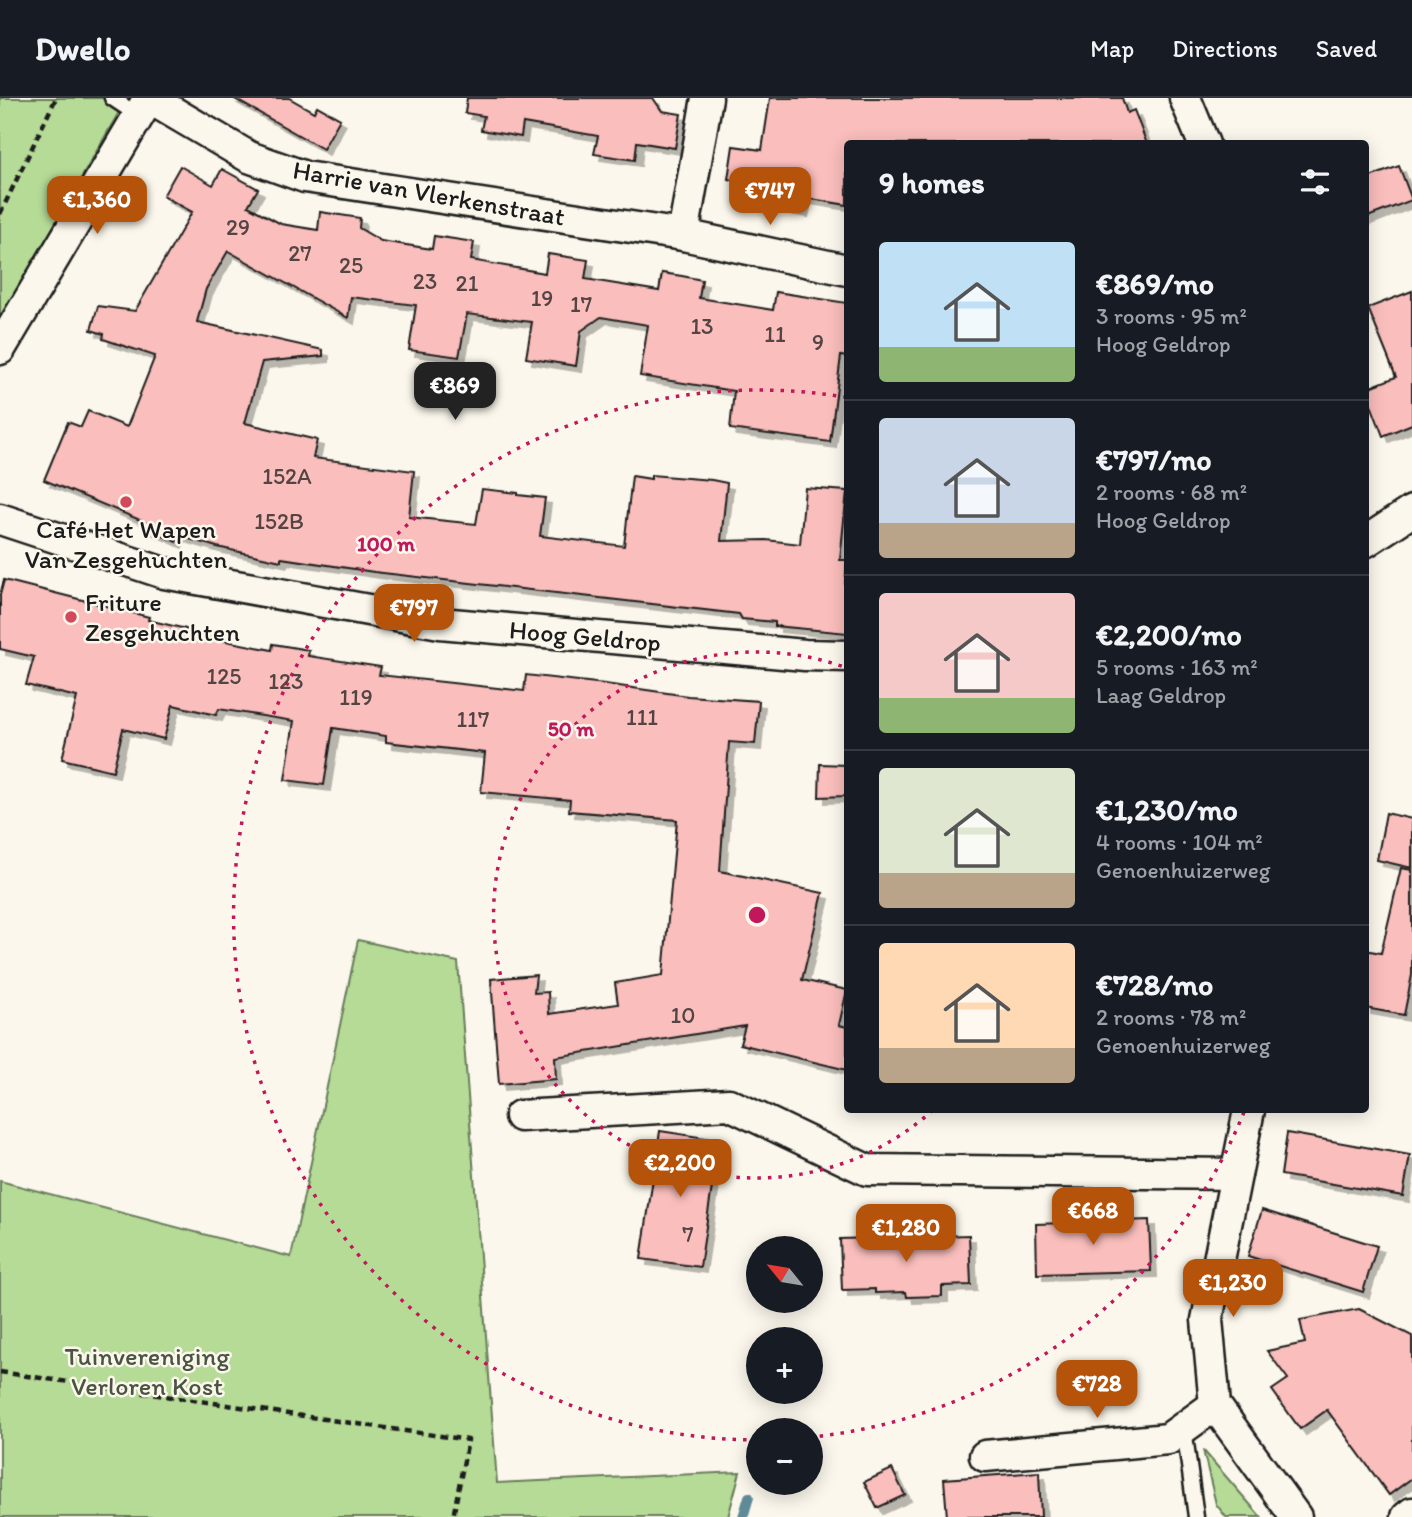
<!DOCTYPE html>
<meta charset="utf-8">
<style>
body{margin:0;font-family:Itim,sans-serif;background:#242831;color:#f1f3f6;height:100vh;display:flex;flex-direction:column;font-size:26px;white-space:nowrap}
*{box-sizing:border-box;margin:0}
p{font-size:23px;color:#9ea1a6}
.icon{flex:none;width:38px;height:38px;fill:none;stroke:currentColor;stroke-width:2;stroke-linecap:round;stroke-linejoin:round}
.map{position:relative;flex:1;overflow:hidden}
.side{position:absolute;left:844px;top:42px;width:525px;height:973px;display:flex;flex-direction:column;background:#171b24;border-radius:7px;box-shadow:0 4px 18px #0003}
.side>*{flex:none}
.needle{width:46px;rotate:300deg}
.controls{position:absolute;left:746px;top:1138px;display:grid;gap:14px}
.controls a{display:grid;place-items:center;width:77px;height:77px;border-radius:50%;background:#171b24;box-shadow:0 4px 18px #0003;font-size:35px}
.price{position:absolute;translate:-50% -60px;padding:0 16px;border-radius:14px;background:#b45309;color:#fff;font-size:23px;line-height:46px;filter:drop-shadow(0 2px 4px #0008)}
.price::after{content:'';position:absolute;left:50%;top:42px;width:21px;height:16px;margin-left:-10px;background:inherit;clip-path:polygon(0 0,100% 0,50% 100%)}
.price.current{background:#222;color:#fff}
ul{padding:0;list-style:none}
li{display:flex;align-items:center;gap:21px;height:175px;padding:0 35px}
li+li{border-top:2px solid #363941}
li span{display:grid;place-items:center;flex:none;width:196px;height:140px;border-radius:7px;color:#555}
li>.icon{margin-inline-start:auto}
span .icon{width:84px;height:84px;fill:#fffc;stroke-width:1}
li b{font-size:30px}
h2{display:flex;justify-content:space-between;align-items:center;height:84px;padding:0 35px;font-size:30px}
header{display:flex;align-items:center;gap:42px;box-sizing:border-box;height:98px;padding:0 35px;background:#171b24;border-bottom:2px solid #363941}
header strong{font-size:33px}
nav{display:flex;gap:38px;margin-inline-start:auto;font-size:24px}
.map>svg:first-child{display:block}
.green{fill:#b5db97;stroke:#687c5a;stroke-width:2}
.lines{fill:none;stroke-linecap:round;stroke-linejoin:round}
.stream{stroke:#5e8b98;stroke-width:10}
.building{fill:#fabebc;stroke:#1c1c1c;stroke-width:2;filter:url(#shadow)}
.service-casing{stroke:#1c1c1c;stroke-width:19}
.minor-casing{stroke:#1c1c1c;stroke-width:35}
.path{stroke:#1c1c1c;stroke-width:4.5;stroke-dasharray:7 5;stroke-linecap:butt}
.service{stroke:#fbf7ec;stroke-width:14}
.minor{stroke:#fbf7ec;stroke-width:30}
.ring{fill:none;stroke:#c2185b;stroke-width:3.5;stroke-dasharray:3.5 7}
.poi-dot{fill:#d1495b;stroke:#fbf7ec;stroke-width:2.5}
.labels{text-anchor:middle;stroke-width:5;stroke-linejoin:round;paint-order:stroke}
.number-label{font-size:23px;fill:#544444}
.street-label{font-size:26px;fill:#1c1c1c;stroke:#fbf7ec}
.poi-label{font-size:26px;fill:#1c1c1c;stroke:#fbf7ec}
.park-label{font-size:26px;fill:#4a5541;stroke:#fbf7ec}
.centre{fill:#c2185b;stroke:#fbf7ec;stroke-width:3.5}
.ring-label{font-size:21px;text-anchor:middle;font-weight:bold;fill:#c2185b;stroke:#fbf7ec;stroke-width:5;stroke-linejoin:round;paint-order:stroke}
</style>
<header>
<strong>Dwello</strong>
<nav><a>Map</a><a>Directions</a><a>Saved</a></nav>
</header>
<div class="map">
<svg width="1412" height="1419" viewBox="0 0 1412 1419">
<defs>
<filter id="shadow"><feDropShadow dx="6" dy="6" stdDeviation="0" flood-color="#0004"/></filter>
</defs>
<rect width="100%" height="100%" fill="#fbf7ec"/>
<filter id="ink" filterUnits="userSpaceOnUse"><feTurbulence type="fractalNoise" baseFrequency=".0143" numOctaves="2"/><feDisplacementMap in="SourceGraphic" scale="14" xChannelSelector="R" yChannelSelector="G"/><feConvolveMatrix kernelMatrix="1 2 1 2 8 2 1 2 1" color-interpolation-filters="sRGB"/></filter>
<g filter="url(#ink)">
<!-- green -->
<g class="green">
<path d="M0 0H127L0 222Z"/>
<path d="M358 842 458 864 497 1385 740 1374 728 1419H0V1083L291 1159Z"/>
<path d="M1203 1352 1261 1419H1226L1216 1406Z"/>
</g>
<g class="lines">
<!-- stream -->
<path class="stream" d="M743 1419 749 1399"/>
</g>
<!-- building -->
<g class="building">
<path d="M233 0H289L314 14 317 8 340 21 323 51Z"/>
<path d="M467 0H653L662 13 681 16 675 50 637 44 635 62 594 56 598 38 523 25 521 39 481 32 484 18 465 15Z"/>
<path d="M770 0H1122L1127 15 1134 12 1147 46H847V107L805 100 802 113 762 106 766 88 728 81 733 48 762 52Z"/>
<path d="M180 68 213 87 222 71 258 91 248 108 281 126 318 132 320 114 360 120 359 130 381 143 432 151 434 138 474 144 471 162 545 175 548 156 588 162 585 181 659 193 662 175 682 178 702 182 699 200 773 212 776 194 847 205V259L841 258 830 344 730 331 734 293 640 278 648 227 601 219 581 233 576 268 526 260 532 224 467 216 459 259 409 252 416 207 351 199 348 220 228 153 206 191 197 224 323 252V258L262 264 245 325 317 342 313 360 414 373 409 419 476 426 482 391 518 395V397L545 400 540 438 624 448 632 378 651 381V377L712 382 727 385 721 443 766 442 800 446 805 390 847 393 840 462H847L845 488 847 489V535L775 528V524L742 521 739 516 374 474 281 460V463L217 449 179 438 176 444 143 429 145 424 44 382 68 324 81 329 88 313 127 329 155 258 103 241 104 236 91 232 98 208 135 213 192 114 163 98Z"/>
<path d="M1399 68 1412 102 1365 120V81Z"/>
<path d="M1412 193V326L1383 338 1365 291 1396 279 1368 210Z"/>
<path d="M4 482 149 519 148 522 186 531 185 535 272 552 273 546 309 552 308 558 381 569 379 577 524 593 526 577 605 586 688 598 759 603 755 646 729 644 720 773 823 795 802 882 847 892 839 927 847 929V972L740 946 745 928 555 959 556 981 499 986 491 881 536 877 534 895 548 894 549 916 618 906 615 885 663 877 677 722 569 713 570 702 481 694 485 655 386 644V638L333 630 324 687 285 682 294 623 219 611 216 617 173 607 164 641 123 631 113 673 62 661 77 599 26 587 34 559 0 551V497Z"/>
<path d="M820 666 847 667V698L819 699Z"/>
<path d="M1386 715 1412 721V770L1377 762Z"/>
<path d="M1401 770 1412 772V877L1404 917 1365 910V852L1381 855Z"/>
<path d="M660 1033 719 1042 700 1169 641 1161Z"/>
<path d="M1287 1035 1410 1057 1403 1098 1281 1077Z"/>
<path d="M1262 1112 1377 1148 1363 1194 1248 1158Z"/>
<path d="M1149 1122 1151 1173 1037 1176 1036 1126Z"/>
<path d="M969 1137 971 1187 942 1188V1198L907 1199 906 1194 875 1195V1191L842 1192 840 1141Z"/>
<path d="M1359 1211 1412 1238V1380L1389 1397 1327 1312 1300 1331 1272 1292 1288 1281 1267 1253 1305 1245 1300 1222Z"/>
<path d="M892 1371 905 1397 877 1410 864 1384Z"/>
<path d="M1039 1374 1041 1419H947L944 1381Z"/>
</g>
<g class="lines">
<!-- service casing -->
<g class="service-casing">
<g id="service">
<path d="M112 0 139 18"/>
<path d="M1184 1330 1196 1419"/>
</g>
</g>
<!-- minor casing -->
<g class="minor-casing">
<g id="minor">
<path d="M149 0 249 59 305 79 683 137 847 172"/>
<path d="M1185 0 1204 46"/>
<path d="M683 137 707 0"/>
<path d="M0 251 149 0"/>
<path d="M0 421 164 475 440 525 805 557 847 558"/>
<path d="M1365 444 1412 413"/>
<path d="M1249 1012 1207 1222 1215 1307 1296 1419"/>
<path d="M520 1018 729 1006 867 1072 1236 1076"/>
<path d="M985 1358 1168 1341 1215 1307"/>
<path d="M1407 1419 1412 1415"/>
</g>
</g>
<!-- path -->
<g class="path">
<path d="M0 116 56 0"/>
<path d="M0 1274 468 1342 453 1419"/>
</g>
<!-- service -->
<use href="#service" class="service"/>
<!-- minor -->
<use href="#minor" class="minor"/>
</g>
</g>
<!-- distance rings -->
<g class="ring">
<path d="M933 1012A263 263 0 1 1 847 570"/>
<path d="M1244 1014A525 525 0 0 1 812 1339M757 1342A525 525 0 1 1 844 299"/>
</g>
<!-- markers -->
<g class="poi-dot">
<circle cx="126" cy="404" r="7"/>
<circle cx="71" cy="519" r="7"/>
</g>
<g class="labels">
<!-- number labels -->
<g class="number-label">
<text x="238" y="137">29</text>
<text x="300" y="163">27</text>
<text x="351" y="175">25</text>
<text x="425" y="191">23</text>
<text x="467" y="193">21</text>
<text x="542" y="208">19</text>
<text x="581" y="214">17</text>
<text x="702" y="236">13</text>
<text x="775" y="244">11</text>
<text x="818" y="252">9</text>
<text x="287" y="386">152A</text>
<text x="279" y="431">152B</text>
<text x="224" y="586">125</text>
<text x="286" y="591">123</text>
<text x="356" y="607">119</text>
<text x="642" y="627">111</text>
<text x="473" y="629">117</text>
<text x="683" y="925">10</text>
<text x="688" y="1144">7</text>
</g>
<!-- street labels -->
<g class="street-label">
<text transform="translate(429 95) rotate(10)" y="9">Harrie van Vlerkenstraat</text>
<text transform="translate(585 538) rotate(5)" y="9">Hoog Geldrop</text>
</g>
<!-- poi labels -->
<g class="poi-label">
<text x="126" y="440">Café Het Wapen<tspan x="126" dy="30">Van Zesgehuchten</tspan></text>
<text x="85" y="513" text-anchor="start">Friture<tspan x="85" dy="30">Zesgehuchten</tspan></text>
</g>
<!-- park labels -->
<g class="park-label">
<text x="147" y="1267">Tuinvereniging<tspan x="147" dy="30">Verloren Kost</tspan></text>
</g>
</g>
<circle cx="757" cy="817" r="10" class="centre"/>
<g class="ring-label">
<text x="386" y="453">100 m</text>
<text x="571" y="638">50 m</text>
</g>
</svg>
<div class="controls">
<a><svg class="needle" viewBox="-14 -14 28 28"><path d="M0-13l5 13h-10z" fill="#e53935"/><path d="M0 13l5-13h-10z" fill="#9ea1a6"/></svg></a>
<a>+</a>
<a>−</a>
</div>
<b class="price" style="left:770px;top:129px">€747</b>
<b class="price" style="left:97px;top:138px">€1,360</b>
<b class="price current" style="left:455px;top:324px">€869</b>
<b class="price" style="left:414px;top:546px">€797</b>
<b class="price" style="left:680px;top:1101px">€2,200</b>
<b class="price" style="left:1093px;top:1149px">€668</b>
<b class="price" style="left:906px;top:1166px">€1,280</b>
<b class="price" style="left:1233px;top:1221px">€1,230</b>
<b class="price" style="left:1097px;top:1322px">€728</b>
<section class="side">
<h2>9 homes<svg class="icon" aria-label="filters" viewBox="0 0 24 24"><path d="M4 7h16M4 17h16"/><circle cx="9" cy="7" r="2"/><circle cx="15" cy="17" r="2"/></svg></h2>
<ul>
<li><span style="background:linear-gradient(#bfe0f5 75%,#8fb573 0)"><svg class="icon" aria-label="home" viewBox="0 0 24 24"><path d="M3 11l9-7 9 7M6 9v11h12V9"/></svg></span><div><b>€869/mo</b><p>3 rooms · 95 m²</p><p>Hoog Geldrop</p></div></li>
<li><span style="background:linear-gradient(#c9d6e8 75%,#b9a48a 0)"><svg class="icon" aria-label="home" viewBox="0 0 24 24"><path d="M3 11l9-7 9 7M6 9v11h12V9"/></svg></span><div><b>€797/mo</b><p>2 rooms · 68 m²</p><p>Hoog Geldrop</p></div></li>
<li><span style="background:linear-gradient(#f6c9c9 75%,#8fb573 0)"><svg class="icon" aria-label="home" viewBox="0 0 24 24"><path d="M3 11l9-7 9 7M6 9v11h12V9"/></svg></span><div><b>€2,200/mo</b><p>5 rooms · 163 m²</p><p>Laag Geldrop</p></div></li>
<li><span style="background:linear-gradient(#dfe7d0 75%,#b9a48a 0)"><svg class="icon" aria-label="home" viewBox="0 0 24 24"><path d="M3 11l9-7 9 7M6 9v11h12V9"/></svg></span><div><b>€1,230/mo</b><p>4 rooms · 104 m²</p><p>Genoenhuizerweg</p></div></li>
<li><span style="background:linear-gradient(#ffd9b3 75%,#b9a48a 0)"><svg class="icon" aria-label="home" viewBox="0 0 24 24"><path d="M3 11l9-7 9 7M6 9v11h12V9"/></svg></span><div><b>€728/mo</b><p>2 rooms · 78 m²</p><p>Genoenhuizerweg</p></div></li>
</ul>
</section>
</div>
